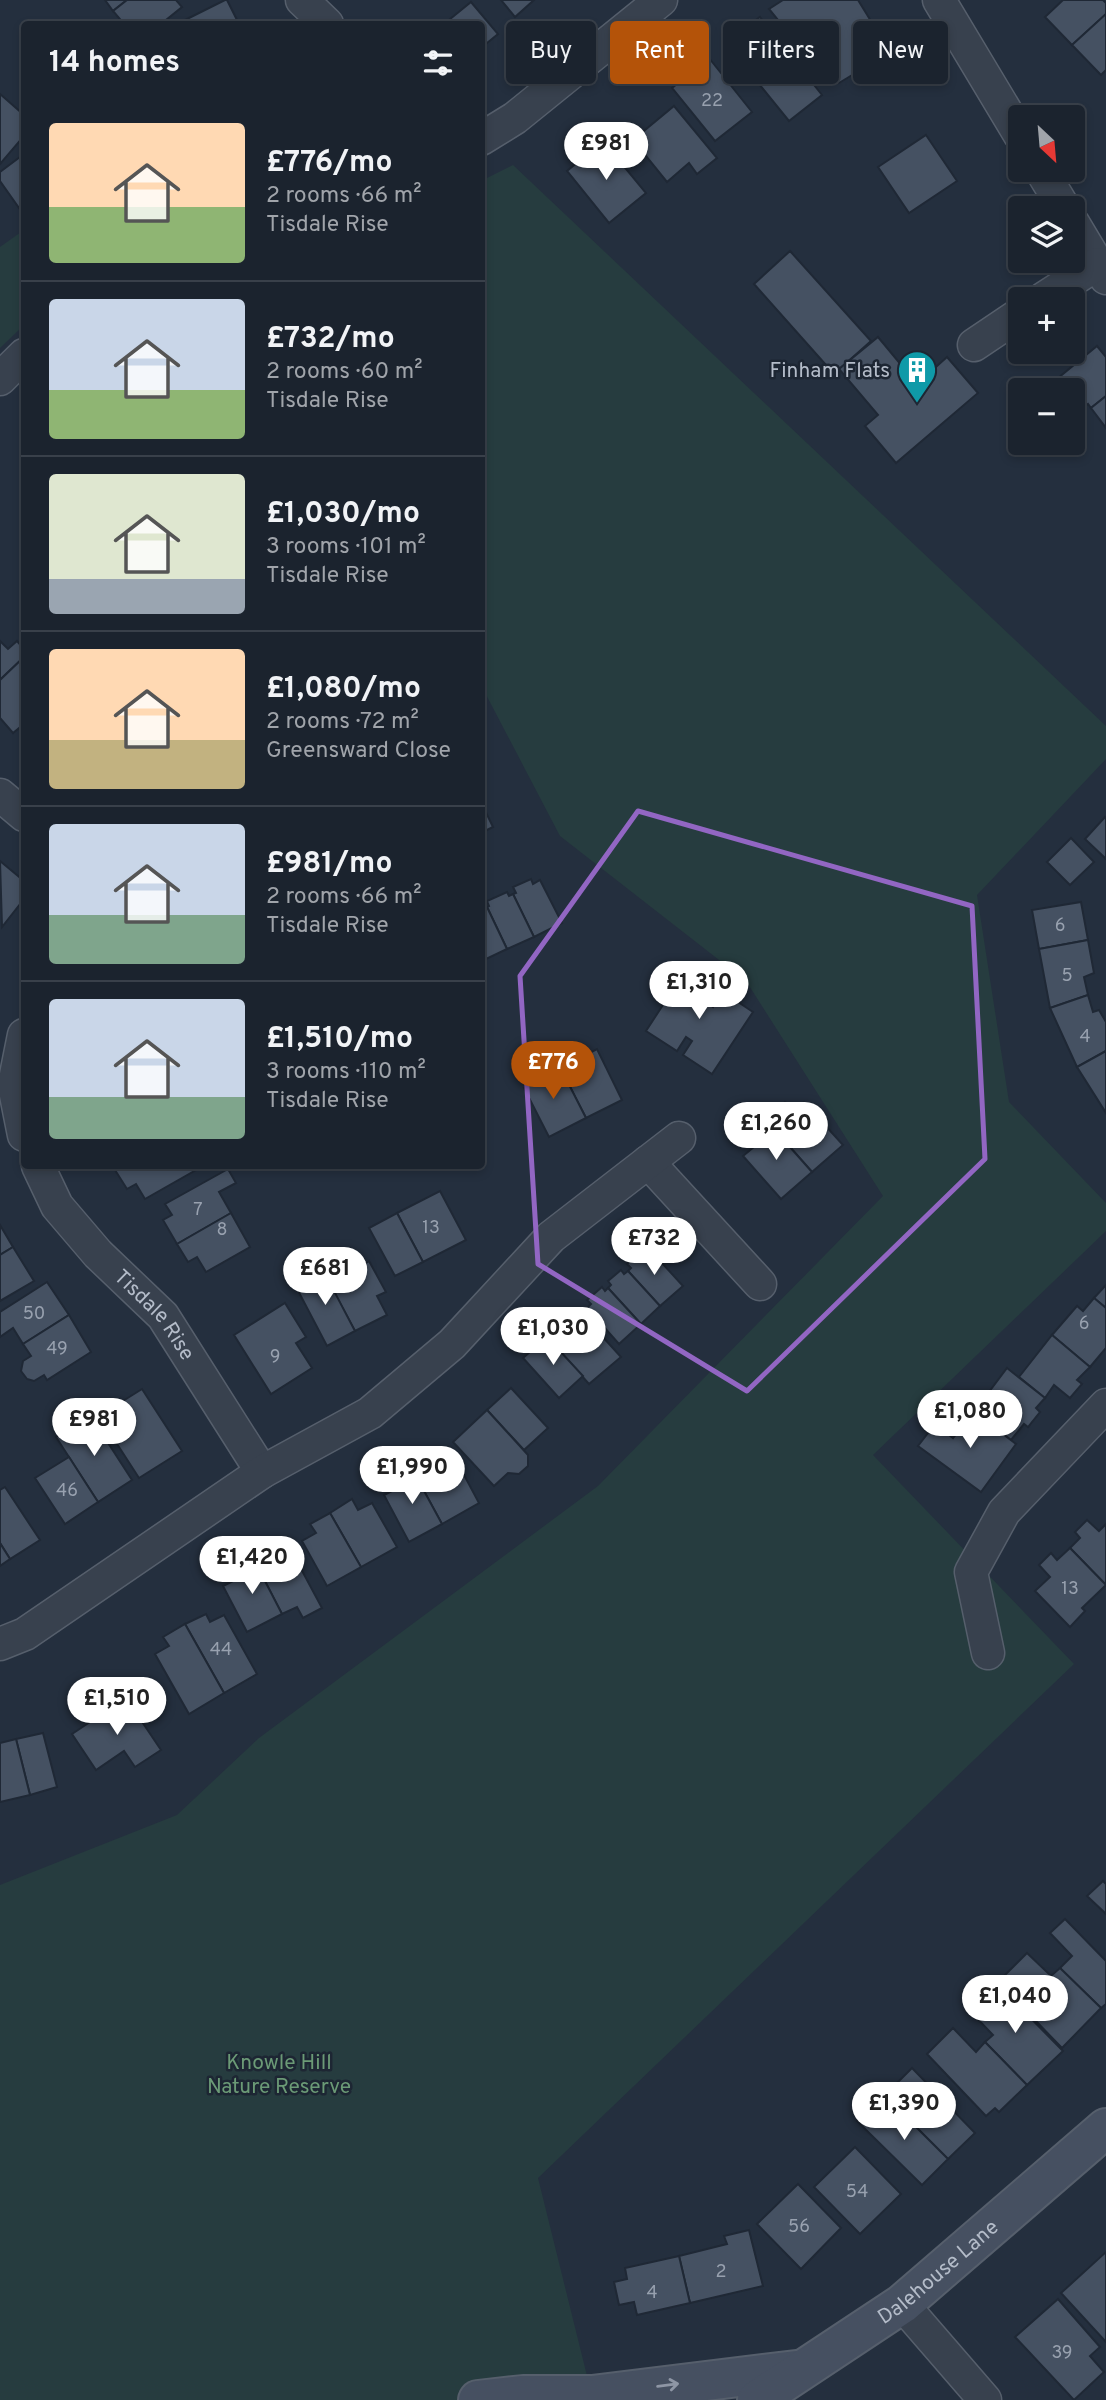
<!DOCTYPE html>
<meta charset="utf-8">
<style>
body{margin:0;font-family:Overpass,sans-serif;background:#242b36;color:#f1f3f6;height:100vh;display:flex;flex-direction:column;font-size:26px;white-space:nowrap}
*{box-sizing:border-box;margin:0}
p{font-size:23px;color:#a0a4aa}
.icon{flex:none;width:38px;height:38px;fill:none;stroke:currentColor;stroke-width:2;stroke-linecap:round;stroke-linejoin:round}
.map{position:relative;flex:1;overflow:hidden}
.panel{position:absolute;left:21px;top:21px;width:464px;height:1148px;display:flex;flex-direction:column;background:#1b232e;border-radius:7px;box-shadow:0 4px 10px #0003,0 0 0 2px #39404a}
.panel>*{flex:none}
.banner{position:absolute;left:506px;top:21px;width:495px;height:63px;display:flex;gap:14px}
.needle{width:46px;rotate:154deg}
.buttons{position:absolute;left:1008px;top:105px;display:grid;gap:14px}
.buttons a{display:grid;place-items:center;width:77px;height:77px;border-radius:7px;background:#1b232e;box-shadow:0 4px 10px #0003,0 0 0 2px #39404a;font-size:35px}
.price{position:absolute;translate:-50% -60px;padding:0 16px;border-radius:24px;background:#fff;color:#222;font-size:23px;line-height:46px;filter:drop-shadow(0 2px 4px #0008)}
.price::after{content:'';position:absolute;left:50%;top:42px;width:21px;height:16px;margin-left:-10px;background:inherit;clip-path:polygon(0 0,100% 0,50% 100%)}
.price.current{background:#b45309;color:#fff}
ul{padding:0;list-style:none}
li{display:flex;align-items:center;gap:21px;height:175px;padding:0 28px}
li+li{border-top:2px solid #39404a}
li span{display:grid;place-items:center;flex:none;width:196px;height:140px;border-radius:7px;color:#555}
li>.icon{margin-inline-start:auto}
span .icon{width:84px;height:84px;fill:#fffc;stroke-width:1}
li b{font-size:30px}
h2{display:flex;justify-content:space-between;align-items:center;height:84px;padding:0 28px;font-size:30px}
.chip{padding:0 24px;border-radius:7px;background:#1b232e;box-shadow:0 4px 10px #0003,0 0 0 2px #39404a;font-size:24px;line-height:63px}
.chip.current{background:#b45309;color:#fff}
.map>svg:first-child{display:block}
.green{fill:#263c3f}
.building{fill:#455162;stroke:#1f2835;stroke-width:2}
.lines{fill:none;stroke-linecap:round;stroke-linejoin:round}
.street-casing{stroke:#565f6c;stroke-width:35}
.secondary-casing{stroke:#565f6c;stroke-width:42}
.street{stroke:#38414e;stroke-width:32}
.secondary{stroke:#465061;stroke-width:38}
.oneway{stroke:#8e96a5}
.marked{fill:none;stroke:#9266c3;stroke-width:5;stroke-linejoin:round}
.labels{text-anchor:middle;stroke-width:5;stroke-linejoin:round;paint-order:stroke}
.number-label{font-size:18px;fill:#98a1af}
.poi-label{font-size:21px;fill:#b4bcc9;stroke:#1d2633;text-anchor:end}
.street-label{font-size:21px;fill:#b4bcc9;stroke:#1d2633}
.park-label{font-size:21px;fill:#6b9a76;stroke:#1d2633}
</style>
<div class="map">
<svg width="1106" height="2400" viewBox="0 0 1106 2400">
<rect width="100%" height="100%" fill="#242f3e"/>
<!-- green -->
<g class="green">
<path d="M513 165 1106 726V759L977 895 1009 1102 1106 1203V1231L873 1455 1074 1664 538 2178 591 2392 466 2400H0V1885L177 1815 259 1738 598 1486 883 1196 746 981 560 836 481 685V181Z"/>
<path d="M24 230V325L0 348V247Z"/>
</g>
<!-- building -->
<g class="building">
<path d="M105 0H127L113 11Z"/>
<path d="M127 0H176L182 7 161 24H124L113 11Z"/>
<path d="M227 0 239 24H177L225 0Z"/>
<path d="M501 0H534L515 17Z"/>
<path d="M783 0H858L890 52 839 83 808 33 795 41 769 9Z"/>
<path d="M1063 0H1103L1106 3V14L1072 45 1045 17Z"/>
<path d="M471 2 498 34 481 48V24H444Z"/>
<path d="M1106 14V70L1101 75 1072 45Z"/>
<path d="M760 17 822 95 789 121 726 43Z"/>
<path d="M709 58 752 112 715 141 672 88Z"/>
<path d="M0 94 24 115V136L0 164Z"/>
<path d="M674 106 717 158 697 174 689 163 667 182 633 140Z"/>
<path d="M926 135 957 181 909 213 878 167Z"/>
<path d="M603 141 646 193 609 223 567 171Z"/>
<path d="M24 154V215L0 181V172Z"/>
<path d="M790 251 871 341 834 374 754 284Z"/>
<path d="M878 337 917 384 947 357 978 393 896 463 865 426 878 415 839 369Z"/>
<path d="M1097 346 1106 357V396L1091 408 1088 404 1073 415V390L1046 388Z"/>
<path d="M1106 396V428L1091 408Z"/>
<path d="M0 641 8 649 17 641 24 649V657L0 680Z"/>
<path d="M24 657V724L13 733 0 718V680Z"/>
<path d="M481 802 493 827 481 833Z"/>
<path d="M1105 817 1106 818V859L1085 839Z"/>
<path d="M1071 838 1094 862 1070 885 1047 862Z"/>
<path d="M0 861 24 881V899L2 927Z"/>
<path d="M531 879 533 884 540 880 562 923 534 937 513 894 516 893 513 887Z"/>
<path d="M507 892 509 896 513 894 534 937 507 949 487 907 489 906 487 901Z"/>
<path d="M1081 902 1088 940 1039 949 1032 910Z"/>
<path d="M481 904 487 907 507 949 484 960Z"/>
<path d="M1088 940 1094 973 1084 977 1088 995 1050 1008 1039 949Z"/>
<path d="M687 968 717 988 707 1003 713 1007 723 992 753 1012 712 1074 683 1055 692 1041 686 1037 677 1051 646 1031Z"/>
<path d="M1088 995 1093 1012 1099 1010 1106 1022V1051L1077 1067 1050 1008Z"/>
<path d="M575 1049 580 1058 597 1049 622 1100 586 1118 561 1069 566 1066 561 1056Z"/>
<path d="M1106 1051V1113L1077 1067Z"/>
<path d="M539 1066 545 1076 561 1069 586 1118 549 1137 524 1088 532 1083 526 1072Z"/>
<path d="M785 1102 794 1111 804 1102 843 1145 812 1172 774 1129 784 1121 775 1111Z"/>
<path d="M757 1128 765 1136 774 1129 812 1172 781 1199 743 1156 755 1146 748 1136Z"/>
<path d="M123 1166H203L145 1199 136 1184 127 1189 115 1170Z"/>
<path d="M228 1169 236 1183 219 1192 231 1213 177 1244 163 1220 172 1215 165 1204Z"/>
<path d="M440 1191 466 1240 423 1262 397 1213Z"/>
<path d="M231 1213 250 1247 206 1272 197 1257 188 1262 177 1244Z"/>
<path d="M397 1213 423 1262 395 1276 369 1228Z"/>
<path d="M0 1225 13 1247 0 1255Z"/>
<path d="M13 1247 34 1281 0 1301V1255Z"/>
<path d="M650 1250 683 1286 660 1306 628 1271 631 1268 627 1264 641 1252 644 1255Z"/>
<path d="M369 1261 386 1292 377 1296 387 1315 355 1331 329 1283Z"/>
<path d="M322 1268 355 1331 327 1346 294 1283Z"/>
<path d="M621 1270 624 1274 628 1271 660 1306 641 1324 608 1288 611 1285 608 1281Z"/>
<path d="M47 1282 69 1315 23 1344 13 1328 0 1337V1312Z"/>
<path d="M1106 1285V1308L1094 1298Z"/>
<path d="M602 1287 605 1291 608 1288 641 1324 619 1344 587 1308 591 1304 587 1300Z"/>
<path d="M1094 1298 1106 1308V1348L1090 1367 1052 1335 1077 1306 1083 1311Z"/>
<path d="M285 1303 306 1337 296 1343 312 1368 271 1394 234 1335Z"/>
<path d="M69 1315 91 1352 47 1380 44 1375 34 1381 27 1379 21 1371 23 1361 31 1356 23 1344Z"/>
<path d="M570 1315 594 1341 601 1335 621 1357 589 1384 547 1337Z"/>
<path d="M1052 1335 1090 1367 1077 1380 1082 1384 1070 1398 1054 1385 1045 1398 1019 1377Z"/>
<path d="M547 1337 583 1376 559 1398 523 1358Z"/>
<path d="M1007 1368 1045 1398 1036 1408 1040 1412 1028 1427 1024 1424 1011 1440 974 1412Z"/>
<path d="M511 1388 548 1428 524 1450 487 1410Z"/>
<path d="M142 1389 182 1451 139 1478 99 1416Z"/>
<path d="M487 1410 528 1455V1466L519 1474 508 1473 494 1486 453 1442Z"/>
<path d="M974 1412 1016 1444 981 1492 918 1446 935 1424 953 1438Z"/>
<path d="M90 1415 132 1480 98 1502 56 1437Z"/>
<path d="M432 1455 438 1466 455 1458 479 1503 442 1524 411 1467Z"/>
<path d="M69 1457 98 1502 65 1524 35 1478Z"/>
<path d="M411 1467 442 1524 409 1542 384 1495 396 1489 390 1478Z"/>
<path d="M5 1487 40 1540 10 1559 0 1543V1490Z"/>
<path d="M352 1499 358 1510 372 1503 397 1547 361 1567 330 1513Z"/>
<path d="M330 1513 361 1567 327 1586 302 1541 316 1533 310 1524Z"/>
<path d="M1087 1520 1099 1531 1106 1524V1585L1070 1548 1080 1538 1075 1532Z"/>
<path d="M0 1543 10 1559 0 1566Z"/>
<path d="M1070 1548 1106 1585 1082 1608 1085 1611 1070 1627 1035 1591 1050 1577 1039 1565 1051 1553 1057 1560Z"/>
<path d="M273 1549 278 1558 292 1552 322 1608 303 1618 297 1607 282 1614 253 1558Z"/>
<path d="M253 1558 282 1614 247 1632 223 1586 235 1580 230 1571Z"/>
<path d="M206 1614 210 1622 224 1615 257 1674 224 1693 185 1624Z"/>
<path d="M185 1624 224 1693 189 1714 155 1654 169 1646 163 1637Z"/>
<path d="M126 1698 161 1750 135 1767 124 1751 96 1770 72 1734Z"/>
<path d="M43 1733 57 1787 30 1795 16 1739Z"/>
<path d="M16 1739 30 1795 0 1802V1743Z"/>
<path d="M1103 1881 1106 1884V1914L1087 1896Z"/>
<path d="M1065 1919 1106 1961V2004L1101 2008 1060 1968 1072 1956 1050 1933Z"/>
<path d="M1027 1953 1051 1976 1060 1968 1101 2008 1062 2048 1033 2018 1037 2013 1002 1978Z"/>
<path d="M996 1983 1063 2051 1027 2085 985 2042 993 2035 969 2010Z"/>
<path d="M953 2028 976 2052 985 2042 1027 2085 999 2112 995 2108 986 2116 927 2054Z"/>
<path d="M912 2068 975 2133 948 2159 893 2104 906 2090 898 2082Z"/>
<path d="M893 2104 948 2159 922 2185 857 2121 873 2107 882 2115Z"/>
<path d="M855 2147 901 2194 860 2234 814 2187Z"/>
<path d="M798 2184 841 2228 801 2269 757 2224Z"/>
<path d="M749 2230 763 2286 690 2303 679 2256 727 2244 724 2236Z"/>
<path d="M1106 2252V2342L1061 2293Z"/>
<path d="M679 2256 690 2303 637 2315 634 2302 619 2305 614 2282 627 2279 625 2268Z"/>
<path d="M1058 2299 1100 2347 1090 2356 1104 2372 1074 2400 1015 2337Z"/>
</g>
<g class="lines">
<!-- street casing -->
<g class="street-casing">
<g id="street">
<path d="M302 0 327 24"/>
<path d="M939 0 1020 135"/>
<path d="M481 139 515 118 661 0"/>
<path d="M1041 170 1064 208"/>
<path d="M1073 223 1106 278"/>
<path d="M1043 299 1097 264"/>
<path d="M974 345 1020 314"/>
<path d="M0 379 24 355"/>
<path d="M0 795 24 815"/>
<path d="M24 1035 14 1085 24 1135"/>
<path d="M648 1162 760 1284"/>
<path id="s1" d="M38 1166 57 1206 98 1254 163 1316 262 1472"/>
<path d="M0 1644 25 1634 262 1472 370 1413 452 1344 551 1237 679 1138"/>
<path d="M988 1653 971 1572 1004 1512 1106 1405"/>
<path d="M902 2304 985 2400"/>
</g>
</g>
<!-- secondary casing -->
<g class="secondary-casing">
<g id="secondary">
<path d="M478 2400 523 2395H592L796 2370"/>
<path id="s2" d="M757 2400 902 2304 1106 2128"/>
</g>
</g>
<!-- street -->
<use href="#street" class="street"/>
<!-- secondary -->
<use href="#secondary" class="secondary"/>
</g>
<!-- one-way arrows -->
<defs><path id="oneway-shaft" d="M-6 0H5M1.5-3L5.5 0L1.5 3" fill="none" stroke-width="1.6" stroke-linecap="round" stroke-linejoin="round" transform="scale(1.75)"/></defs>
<use class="oneway" href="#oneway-shaft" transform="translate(668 2385) rotate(-7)"/>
<!-- marked area -->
<path class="marked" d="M638 811 972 906 985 1159 747 1391 538 1264 520 976Z"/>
<!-- icons -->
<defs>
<g id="building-pin" transform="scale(2.0125)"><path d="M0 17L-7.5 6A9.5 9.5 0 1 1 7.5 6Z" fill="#0f9aa8" stroke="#1d2633"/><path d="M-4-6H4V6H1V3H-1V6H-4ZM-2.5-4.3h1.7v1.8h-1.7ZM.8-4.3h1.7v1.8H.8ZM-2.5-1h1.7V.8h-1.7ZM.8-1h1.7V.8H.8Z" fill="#fff"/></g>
</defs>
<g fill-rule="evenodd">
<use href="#building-pin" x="917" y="370"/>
</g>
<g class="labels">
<!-- number labels -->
<g class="number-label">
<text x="712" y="106">22</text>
<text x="1060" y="931">6</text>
<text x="1067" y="981">5</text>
<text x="1085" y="1042">4</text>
<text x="198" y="1215">7</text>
<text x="431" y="1233">13</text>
<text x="222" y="1235">8</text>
<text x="34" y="1319">50</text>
<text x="1084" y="1329">6</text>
<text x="57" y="1354">49</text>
<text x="275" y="1362">9</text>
<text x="67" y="1496">46</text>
<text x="1070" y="1594">13</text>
<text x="221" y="1655">44</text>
<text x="857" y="2197">54</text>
<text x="799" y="2232">56</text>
<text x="721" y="2277">2</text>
<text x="652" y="2298">4</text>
<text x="1062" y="2358">39</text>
</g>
<!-- poi labels -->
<g class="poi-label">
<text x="890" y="377">Finham Flats</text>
</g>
<!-- street labels -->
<g class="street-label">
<text dy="7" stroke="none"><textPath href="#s1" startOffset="191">Tisdale Rise</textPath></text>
<text dy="7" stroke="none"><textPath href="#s2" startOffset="222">Dalehouse Lane</textPath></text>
</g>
<!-- park labels -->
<g class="park-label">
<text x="279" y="2069">Knowle Hill<tspan x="279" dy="24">Nature Reserve</tspan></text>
</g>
</g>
</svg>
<div class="buttons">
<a><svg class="needle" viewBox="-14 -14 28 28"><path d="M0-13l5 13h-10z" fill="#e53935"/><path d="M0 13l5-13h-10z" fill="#a0a4aa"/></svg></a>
<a><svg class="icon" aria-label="layers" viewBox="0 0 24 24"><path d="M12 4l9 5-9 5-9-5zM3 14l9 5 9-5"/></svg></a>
<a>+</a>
<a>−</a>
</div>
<b class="price" style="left:606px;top:182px">£981</b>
<b class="price" style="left:699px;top:1021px">£1,310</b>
<b class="price current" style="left:553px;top:1101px">£776</b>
<b class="price" style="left:776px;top:1162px">£1,260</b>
<b class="price" style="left:654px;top:1277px">£732</b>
<b class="price" style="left:325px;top:1307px">£681</b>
<b class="price" style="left:553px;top:1367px">£1,030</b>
<b class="price" style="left:970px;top:1450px">£1,080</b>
<b class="price" style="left:94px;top:1458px">£981</b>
<b class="price" style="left:412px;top:1506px">£1,990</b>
<b class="price" style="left:252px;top:1596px">£1,420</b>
<b class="price" style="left:117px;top:1737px">£1,510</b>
<b class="price" style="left:1015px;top:2035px">£1,040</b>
<b class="price" style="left:904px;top:2142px">£1,390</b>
<div class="banner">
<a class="chip">Buy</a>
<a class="chip current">Rent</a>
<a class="chip">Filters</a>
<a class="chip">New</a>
</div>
<section class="panel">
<h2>14 homes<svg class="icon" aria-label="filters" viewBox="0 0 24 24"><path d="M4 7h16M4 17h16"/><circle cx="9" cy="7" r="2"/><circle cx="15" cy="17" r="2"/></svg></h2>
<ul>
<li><span style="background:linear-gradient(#ffd9b3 60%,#8fb573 0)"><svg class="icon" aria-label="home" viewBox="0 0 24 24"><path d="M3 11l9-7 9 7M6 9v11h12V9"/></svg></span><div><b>£776/mo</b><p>2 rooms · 66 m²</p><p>Tisdale Rise</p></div></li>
<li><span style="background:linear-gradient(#c9d6e8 65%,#8fb573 0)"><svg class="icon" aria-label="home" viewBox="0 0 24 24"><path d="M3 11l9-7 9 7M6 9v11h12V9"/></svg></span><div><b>£732/mo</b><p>2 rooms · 60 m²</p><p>Tisdale Rise</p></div></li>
<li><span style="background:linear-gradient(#dfe7d0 75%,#9aa5b1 0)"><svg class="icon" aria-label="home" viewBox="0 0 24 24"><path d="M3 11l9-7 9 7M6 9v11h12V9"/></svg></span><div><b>£1,030/mo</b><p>3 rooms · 101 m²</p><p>Tisdale Rise</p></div></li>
<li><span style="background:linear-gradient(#ffd9b3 65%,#c2b280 0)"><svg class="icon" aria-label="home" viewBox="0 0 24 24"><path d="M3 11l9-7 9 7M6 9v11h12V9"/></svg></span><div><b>£1,080/mo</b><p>2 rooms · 72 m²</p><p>Greensward Close</p></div></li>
<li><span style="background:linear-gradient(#c9d6e8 65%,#7fa58c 0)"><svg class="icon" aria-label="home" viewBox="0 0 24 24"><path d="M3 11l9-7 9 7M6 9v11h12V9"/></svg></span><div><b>£981/mo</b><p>2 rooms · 66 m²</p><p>Tisdale Rise</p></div></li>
<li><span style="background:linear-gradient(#c9d6e8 70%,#7fa58c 0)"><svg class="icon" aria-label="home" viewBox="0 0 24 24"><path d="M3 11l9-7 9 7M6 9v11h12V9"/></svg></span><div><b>£1,510/mo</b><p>3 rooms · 110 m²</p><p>Tisdale Rise</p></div></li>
</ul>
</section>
</div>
